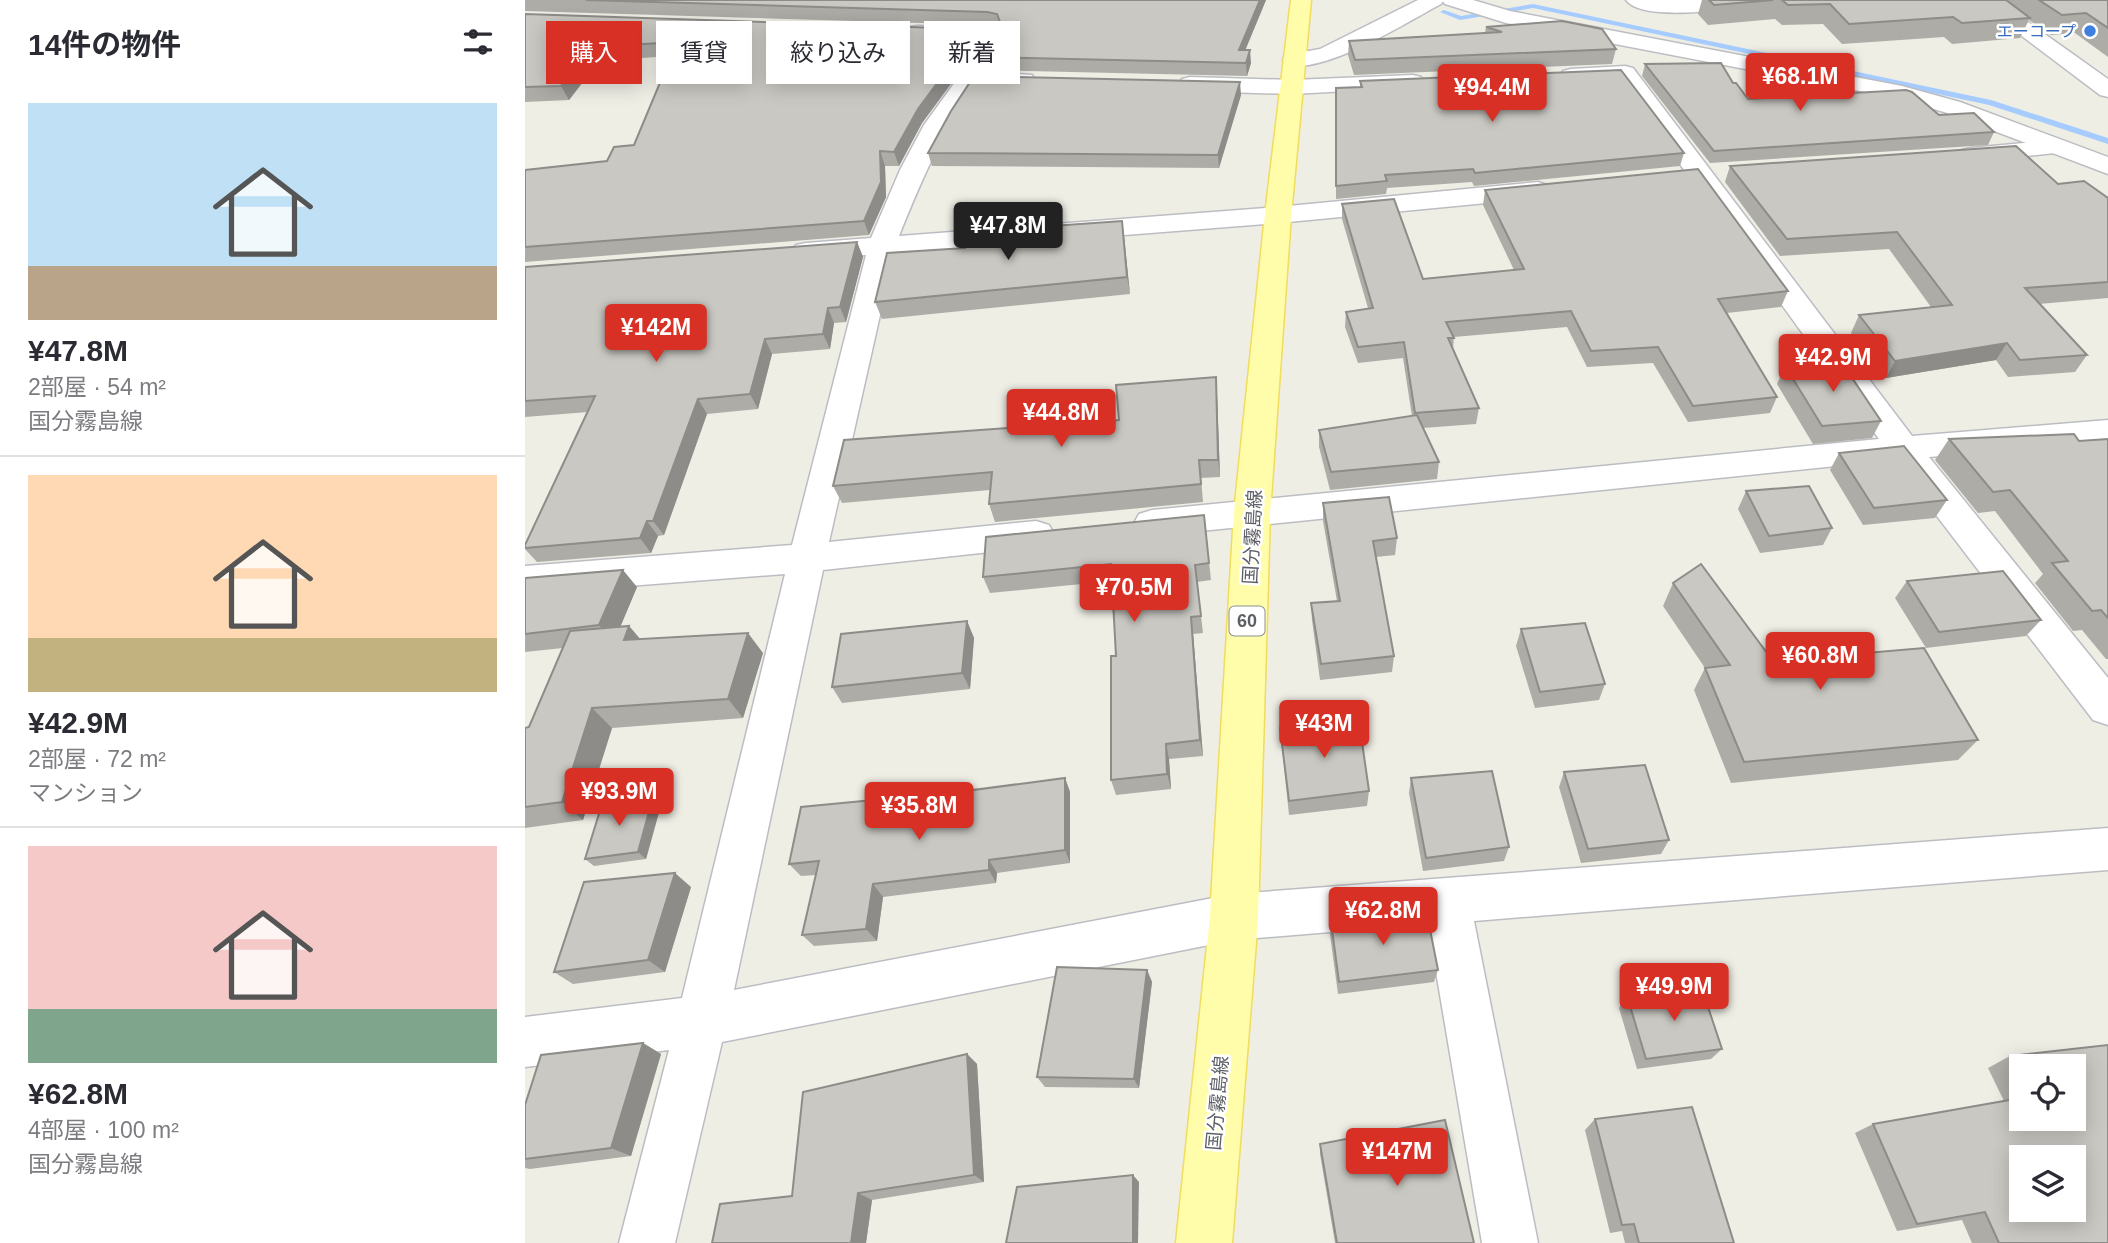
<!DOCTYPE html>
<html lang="ja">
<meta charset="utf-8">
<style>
body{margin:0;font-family:Arial,"Noto Sans JP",sans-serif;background:#f2f2f3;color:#2b2b33;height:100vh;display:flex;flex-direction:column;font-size:26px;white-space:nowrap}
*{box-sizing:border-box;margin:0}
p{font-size:23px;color:#7c7c81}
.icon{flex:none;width:38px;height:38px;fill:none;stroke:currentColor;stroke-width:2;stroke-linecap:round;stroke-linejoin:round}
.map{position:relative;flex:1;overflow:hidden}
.drawer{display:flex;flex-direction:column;background:#fff;width:525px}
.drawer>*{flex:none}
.top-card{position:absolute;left:21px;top:21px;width:665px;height:63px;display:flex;gap:14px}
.tools{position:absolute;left:1484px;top:1054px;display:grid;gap:14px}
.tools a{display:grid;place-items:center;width:77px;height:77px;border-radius:0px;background:#fff;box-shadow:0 4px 18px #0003;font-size:35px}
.price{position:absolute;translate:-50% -60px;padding:0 16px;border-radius:7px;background:#d93025;color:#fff;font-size:23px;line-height:46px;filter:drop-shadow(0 2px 4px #0008)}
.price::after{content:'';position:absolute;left:50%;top:42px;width:21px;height:16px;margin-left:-10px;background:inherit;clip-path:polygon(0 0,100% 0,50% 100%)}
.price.current{background:#222;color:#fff}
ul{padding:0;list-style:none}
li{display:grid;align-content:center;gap:14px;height:371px;padding:0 28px}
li+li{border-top:2px solid #e1e1e2}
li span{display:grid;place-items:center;height:217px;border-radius:0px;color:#555}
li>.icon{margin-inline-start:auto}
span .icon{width:126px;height:126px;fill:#fffc;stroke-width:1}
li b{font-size:30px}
h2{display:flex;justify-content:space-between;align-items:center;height:84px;padding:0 28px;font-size:30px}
.chip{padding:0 24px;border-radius:0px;background:#fff;box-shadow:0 4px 18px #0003;font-size:24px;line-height:63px}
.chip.current{background:#d93025;color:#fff}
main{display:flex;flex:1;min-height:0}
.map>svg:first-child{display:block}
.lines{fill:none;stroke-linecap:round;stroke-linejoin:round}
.stream{fill:#a5cbff;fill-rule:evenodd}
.minor-casing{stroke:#bcbdc3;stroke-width:3}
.tertiary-casing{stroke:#bcbdc3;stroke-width:3}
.primary-casing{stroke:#f1dc5c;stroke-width:3}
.minor{fill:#fff;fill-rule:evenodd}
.tertiary{fill:#fff;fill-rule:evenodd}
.primary{fill:#fffdaa;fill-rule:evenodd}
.wall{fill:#aeaca7;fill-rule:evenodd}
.shaded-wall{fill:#8d8c88}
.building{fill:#cac8c2;stroke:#8d8c88;stroke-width:2;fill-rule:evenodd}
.shop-dot{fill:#3f7fe0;stroke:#fff;stroke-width:2.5}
.labels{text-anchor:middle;stroke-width:5;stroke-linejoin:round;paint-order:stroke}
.far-shop-label{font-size:16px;fill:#366cbe;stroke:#fff;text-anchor:end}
.shield{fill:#fff;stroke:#8d8f93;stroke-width:2}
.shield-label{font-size:18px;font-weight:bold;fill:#5c5f65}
.street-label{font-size:19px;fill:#5c5f65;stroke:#fff}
</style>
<main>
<section class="drawer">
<h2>14件の物件<svg class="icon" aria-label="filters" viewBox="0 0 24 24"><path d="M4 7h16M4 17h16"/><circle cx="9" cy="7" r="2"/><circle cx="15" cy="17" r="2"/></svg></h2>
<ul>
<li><span style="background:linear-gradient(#bfe0f5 75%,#b9a48a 0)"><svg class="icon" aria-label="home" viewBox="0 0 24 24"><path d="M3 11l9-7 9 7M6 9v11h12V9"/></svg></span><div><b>¥47.8M</b><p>2部屋 · 54 m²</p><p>国分霧島線</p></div></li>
<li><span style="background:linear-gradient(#ffd9b3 75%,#c2b280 0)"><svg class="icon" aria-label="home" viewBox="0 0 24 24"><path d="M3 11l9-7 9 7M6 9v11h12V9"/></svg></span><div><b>¥42.9M</b><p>2部屋 · 72 m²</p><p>マンション</p></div></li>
<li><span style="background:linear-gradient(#f6c9c9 75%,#7fa58c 0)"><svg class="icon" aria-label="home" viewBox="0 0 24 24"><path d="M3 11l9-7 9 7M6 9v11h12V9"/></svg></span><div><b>¥62.8M</b><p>4部屋 · 100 m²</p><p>国分霧島線</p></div></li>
</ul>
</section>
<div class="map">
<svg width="1583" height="1243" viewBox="0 0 1583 1243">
<rect width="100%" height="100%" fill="#efeee5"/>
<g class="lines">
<!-- stream -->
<path class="stream" d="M1008 4 1466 100 1583 138V144L1464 105 1008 8 935 20 915 12 919 10 936 16Z"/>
<!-- minor casing -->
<g class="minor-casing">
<g id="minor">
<path d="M893 0H919L916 4C880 23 801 74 761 65L758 60 761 55 795 49Z"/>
<path d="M1101 0H1245L1242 4 1235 6C1207 8 1118 23 1101 0Z"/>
<path d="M1449 0H1472L1583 79V97L1575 95Z"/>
<path d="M393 26 473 29 476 34 458 72 507 75 510 80 507 85 451 86C415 136 397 179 374 236L753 207 1013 182 1022 185 1026 190 1022 195 1013 198 753 223 369 253 304 542 511 521 524 525 529 534 524 543 511 547 298 570 209 990 709 894 1583 828V870L949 921 1013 1243H957L903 924 709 940 197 1042 150 1243H94L144 1050 0 1067V1017L157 998 260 574 0 594V566L267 545 341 255 281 259 271 257 267 251 271 245 281 243 346 238 375 170 399 125 433 78 451 40 385 37 382 32 385 27Z"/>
<path d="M1100 66 1108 68 1387 436 1583 420V442L1404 457 1583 678V725L1568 720 1369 460 627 536 614 532 609 523 614 514 627 510 1354 439 1094 80 1038 81 1035 76 1038 71 1046 69Z"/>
<path d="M888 75 896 77 899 82 896 87 768 94 665 91 657 89 654 84 657 79 665 77 768 80Z"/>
<path d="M1530 140 1539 142 1542 147 1539 152 1446 162 1437 160 1434 155 1437 150 1446 148Z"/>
</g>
</g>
<!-- tertiary casing -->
<g class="tertiary-casing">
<path id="tertiary" d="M917 0H948L985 11 1377 86 1435 102 1583 157V174L1419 112 1366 97 981 23 920 4Z"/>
</g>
<!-- primary casing -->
<g class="primary-casing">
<path id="primary" d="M766 0H786L766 215 745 513 733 917 707 1243H651L685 917 709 513 740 215Z"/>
</g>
<!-- minor -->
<use href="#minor" class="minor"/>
<!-- tertiary -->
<use href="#tertiary" class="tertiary"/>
<!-- primary -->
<use href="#primary" class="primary"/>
</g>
<!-- wall -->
<g class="wall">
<path d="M0 0H741L720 50 726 63 722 76 462 70 459 57 473 27 465 25 0 11Z"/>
<path d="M1177 0H1583V57L1550 33 1526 35 1504 20 1495 38 1427 44 1419 37 1317 44 1298 24 1257 25 1250 19 1183 25 1173 14Z"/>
<path d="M0 15 447 42 431 77 397 123 374 166H360L361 197 344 235 0 262V170L82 161 109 145 146 56 74 61 44 100 0 102Z"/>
<path d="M961 27 1091 49 1087 64 829 75 823 55 824 41 960 33Z"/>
<path d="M1120 64 1208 83 1223 99 1414 115 1469 132 1463 145 1185 163 1117 76Z"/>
<path d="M835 81 1159 153 1155 166 949 186 947 182 862 188 861 194 811 199V88L835 87Z"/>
<path d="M716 95 694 168 407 166 403 153Z"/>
<path d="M1205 166 1533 184 1583 198V298L1514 304 1562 355 1550 372 1483 377 1471 360 1361 378 1326 333 1334 315 1406 307 1364 249 1255 256 1200 182Z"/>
<path d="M960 190 1263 291 1256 307 1202 313 1252 397 1245 413 1163 422 1128 363 1062 367 1042 327 929 337 928 349 954 408 951 424 898 428 914 462 912 479 805 490 794 447V430L887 416 878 358 833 363 820 327 821 312 843 308 817 219V204L898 279 989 270 958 205Z"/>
<path d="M599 237 605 294 357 319 350 302Z"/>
<path d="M332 242 338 257 321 322 309 323 305 349 247 354 233 409 182 414 139 535 133 536 126 553 12 562 0 549V545L63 412 0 417V267Z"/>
<path d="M1260 366 1356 421 1347 438 1288 444 1252 384Z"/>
<path d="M692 395 695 477 676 478 678 502 470 522 464 504 465 490 317 503 308 486 594 420Z"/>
<path d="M1424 439 1554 441 1583 439V659H1581L1557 630 1548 631 1510 583 1518 574 1470 511 1453 513 1410 460Z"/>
<path d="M1314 453 1422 500 1410 518 1338 525 1305 470Z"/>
<path d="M1221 491 1307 528 1298 545 1235 553 1213 509Z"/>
<path d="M798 503 872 538 870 555 851 557 869 656 867 672 795 680 787 620 786 603 812 601 798 521Z"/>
<path d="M679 515 686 580 672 582 678 633 668 634 678 756 644 759 646 789 591 795 586 780 591 656 587 581 465 593 458 577Z"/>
<path d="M0 578 112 587 95 627 104 626 115 639 238 653 218 718 87 728 58 820 0 828V728L4 727 38 648 0 652Z"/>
<path d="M1382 581 1516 620 1501 636 1401 648 1370 598Z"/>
<path d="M1148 583 1248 661 1453 740 1433 760 1206 783 1169 690 1180 668 1138 606Z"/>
<path d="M442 621 449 638 445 689 317 703 307 687Z"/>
<path d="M996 629 1080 684 1074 700 1010 708 991 646Z"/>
<path d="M755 728 844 791 842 806 764 815Z"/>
<path d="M1039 772 1144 840 1136 854 1056 863 1034 787Z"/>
<path d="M540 778 545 792V863L472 873 471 883 358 897 352 941 289 946 277 935 291 875 276 876 264 864 379 797 380 799Z"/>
<path d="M886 778 984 847 979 861 898 871 884 793Z"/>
<path d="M128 797 136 805 121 859 69 866 60 859Z"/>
<path d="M166 887 140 972 48 984 29 972Z"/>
<path d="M806 922 913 970 909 982 813 994 805 935Z"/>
<path d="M622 970 627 982 614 1088 520 1087 512 1077Z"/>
<path d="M1102 996 1197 1049 1186 1059 1112 1069 1094 1008Z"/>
<path d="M118 1043 136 1054 106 1156 5 1169 0 1168V1105Z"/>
<path d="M1583 1045V1243H1447L1437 1220 1372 1231 1330 1133 1348 1124 1479 1101 1463 1068 1485 1056ZM1496 1066H1549V1118H1496ZM1496 1157H1549V1209H1496Z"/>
<path d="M442 1054 452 1064 459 1182 347 1200 341 1243H187L267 1196Z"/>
<path d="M1070 1119 1209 1243H1100L1097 1231 1085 1233 1060 1130Z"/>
<path d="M795 1144 949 1243H810L795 1154Z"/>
</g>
<!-- shaded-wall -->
<g class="shaded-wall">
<path d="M735 0H741L715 63 714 50Z"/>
<path d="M444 29 447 42 431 77 397 123 374 166 369 152 393 109Z"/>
<path d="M67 47 74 61 44 100 36 86Z"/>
<path d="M725 50 726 63 722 76 721 63Z"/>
<path d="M715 82 716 95 694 168 693 155Z"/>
<path d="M355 151 360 166 361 197 344 235 339 221Z"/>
<path d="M597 221 599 237 605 294 602 277Z"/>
<path d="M332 242 338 257 321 322 315 307Z"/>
<path d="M303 308 309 323 305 349 298 334Z"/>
<path d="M240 339 247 354 233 409 225 394Z"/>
<path d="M1482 343 1471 360 1361 378 1370 361Z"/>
<path d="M691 377 692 395 695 477 693 460Z"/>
<path d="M173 399 182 414 139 535 128 521Z"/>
<path d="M122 521 133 536 126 553 115 538Z"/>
<path d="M98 570 112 587 89 642 74 625Z"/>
<path d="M666 617 668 634 678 756 675 740Z"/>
<path d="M442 621 449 638 445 689 437 673Z"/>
<path d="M104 626 122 647 99 640Z"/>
<path d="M223 633 238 653 218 718 203 699Z"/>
<path d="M67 708 87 728 58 820 37 802Z"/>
<path d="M641 744 644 759 646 789 642 774Z"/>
<path d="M540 778 545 792V863L540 850Z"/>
<path d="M128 797 136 805 121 859 113 852Z"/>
<path d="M464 860 472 873 471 883 464 870Z"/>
<path d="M150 873 166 887 140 972 123 960Z"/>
<path d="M348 884 358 897 352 941 341 929Z"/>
<path d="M622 970 627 982 614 1088 609 1079Z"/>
<path d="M118 1043 136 1054 106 1156 86 1148Z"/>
<path d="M442 1054 452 1064 459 1182 449 1175Z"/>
<path d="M608 1175 614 1182 613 1243H608Z"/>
<path d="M333 1193 347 1200 341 1243H326Z"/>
</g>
<!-- building -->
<g class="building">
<path d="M61 0H735L714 50H725L721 63 459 57 475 22 472 14 462 12Z"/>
<path d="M1184 0H1248L1189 5Z"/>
<path d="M1257 0H1481L1505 18 1437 23 1428 17 1324 24 1305 4 1263 5Z"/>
<path d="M1514 0H1583V28L1561 13 1537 15Z"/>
<path d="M0 14 444 29 427 63 393 109 369 152 355 151 356 182 339 221 0 247V170L82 161 89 147 109 145 152 42 67 47 36 86 0 87Z"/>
<path d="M1037 21 1077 29 1091 49 830 60 824 41 977 32 961 27Z"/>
<path d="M1196 63 1208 83H1211L1223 99 1381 90 1387 92 1414 115 1449 113 1469 132 1189 151 1120 64Z"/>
<path d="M1096 70 1159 153 950 173 948 169 860 175 862 181 811 186V88L837 87 835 81Z"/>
<path d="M449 76 715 82 693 155 403 153 426 111Z"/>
<path d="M1491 146 1533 184 1559 181 1583 198V282L1500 288 1562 355 1495 360 1482 343 1370 361 1334 315 1427 305 1372 232 1262 239 1205 166Z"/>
<path d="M1173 169 1263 291 1193 299 1252 397 1168 406 1133 347 1066 351 1046 311 921 322 929 338H923L954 408 890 413 879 342 833 347 821 312 848 308 817 204 869 199 898 279 999 269 960 190Z"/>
<path d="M597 221 602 277 350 302 362 253 440 248 442 232Z"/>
<path d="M332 242 315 307 303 308 298 334 240 339 225 394 173 399 128 521H122L115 538 0 548V545L70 396 0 401V267Z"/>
<path d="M1317 363 1356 421 1297 426 1260 366Z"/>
<path d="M691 377 693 460H674L676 484 464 504 467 472 308 486 319 440 594 420 591 385Z"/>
<path d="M892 415 914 462 806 472 794 430Z"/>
<path d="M1549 434 1554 441 1583 439V618L1576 610 1567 611 1527 563 1543 561 1485 490 1468 492 1424 439Z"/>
<path d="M1379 446 1422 500 1349 508 1314 453Z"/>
<path d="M1284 486 1307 528 1244 536 1221 491Z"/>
<path d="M864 497 872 538 848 541 869 656 796 664 786 603 815 601 798 503Z"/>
<path d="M679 515 684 563 670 565 676 616 666 617 675 740 641 744 642 774 586 780V656H591L586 564 458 577 461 537Z"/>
<path d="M1176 564 1248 661 1399 648 1453 740 1219 762 1180 668 1205 665 1148 583Z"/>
<path d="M98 570 74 625 0 634V578Z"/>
<path d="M1478 571 1516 620 1414 632 1382 581Z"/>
<path d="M442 621 437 673 307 687 316 634Z"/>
<path d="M1060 623 1080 684 1015 692 996 629Z"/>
<path d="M104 626 99 640 223 633 203 699 67 708 37 802 0 807V728L4 727 45 631Z"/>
<path d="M834 721 844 791 764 801 755 728Z"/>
<path d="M1120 765 1144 840 1063 849 1039 772Z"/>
<path d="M967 771 984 847 901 858 886 778Z"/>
<path d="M540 778V850L464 860V870L348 884 341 929 277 935 294 861 264 864 276 807 379 797V799Z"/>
<path d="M128 797 113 852 60 859 77 804Z"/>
<path d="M150 873 123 960 29 972 59 882Z"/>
<path d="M902 914 913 970 814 982 806 922Z"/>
<path d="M532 967 622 970 609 1079 512 1077Z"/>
<path d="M1176 986 1197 1049 1121 1059 1102 996Z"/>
<path d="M118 1043 86 1148 0 1159V1105L16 1055Z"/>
<path d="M1583 1045V1243H1474L1460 1212 1392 1224 1348 1124 1496 1098V1118H1549V1066H1496V1079L1485 1056ZM1496 1157H1549V1209H1496Z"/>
<path d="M442 1054 449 1175 333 1193 326 1243H187L195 1204 267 1196 278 1092Z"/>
<path d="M1167 1107 1209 1243H1114L1109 1224 1097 1225 1070 1119Z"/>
<path d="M920 1120 949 1243H812L795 1144Z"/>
<path d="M608 1175V1243H481L492 1187Z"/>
</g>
<!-- markers -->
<circle class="shop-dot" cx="1565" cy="31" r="7"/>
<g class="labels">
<!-- far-shop labels -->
<g class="far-shop-label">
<text x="1551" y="37">エーコープ</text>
</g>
<!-- shield labels -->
<rect class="shield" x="704.5" y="606.5" width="35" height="29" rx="5"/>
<g class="shield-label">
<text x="722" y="627">60</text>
</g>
<!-- street labels -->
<g class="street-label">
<text transform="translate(727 537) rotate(-87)" y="7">国分霧島線</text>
<text transform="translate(692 1103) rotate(-85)" y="7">国分霧島線</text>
</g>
</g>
</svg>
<div class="tools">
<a><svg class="icon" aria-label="locate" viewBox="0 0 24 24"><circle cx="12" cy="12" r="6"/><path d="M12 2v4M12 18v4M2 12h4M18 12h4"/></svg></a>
<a><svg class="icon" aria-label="layers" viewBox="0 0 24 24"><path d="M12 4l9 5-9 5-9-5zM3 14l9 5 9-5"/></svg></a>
</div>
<b class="price" style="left:1275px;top:113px">¥68.1M</b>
<b class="price" style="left:967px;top:124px">¥94.4M</b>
<b class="price current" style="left:483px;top:262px">¥47.8M</b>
<b class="price" style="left:131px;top:364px">¥142M</b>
<b class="price" style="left:1308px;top:394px">¥42.9M</b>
<b class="price" style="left:536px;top:449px">¥44.8M</b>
<b class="price" style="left:609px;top:624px">¥70.5M</b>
<b class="price" style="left:1295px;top:692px">¥60.8M</b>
<b class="price" style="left:799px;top:760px">¥43M</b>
<b class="price" style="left:94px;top:828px">¥93.9M</b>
<b class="price" style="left:394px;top:842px">¥35.8M</b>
<b class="price" style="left:858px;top:947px">¥62.8M</b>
<b class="price" style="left:1149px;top:1023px">¥49.9M</b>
<b class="price" style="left:872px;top:1188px">¥147M</b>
<div class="top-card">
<a class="chip current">購入</a>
<a class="chip">賃貸</a>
<a class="chip">絞り込み</a>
<a class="chip">新着</a>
</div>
</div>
</main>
